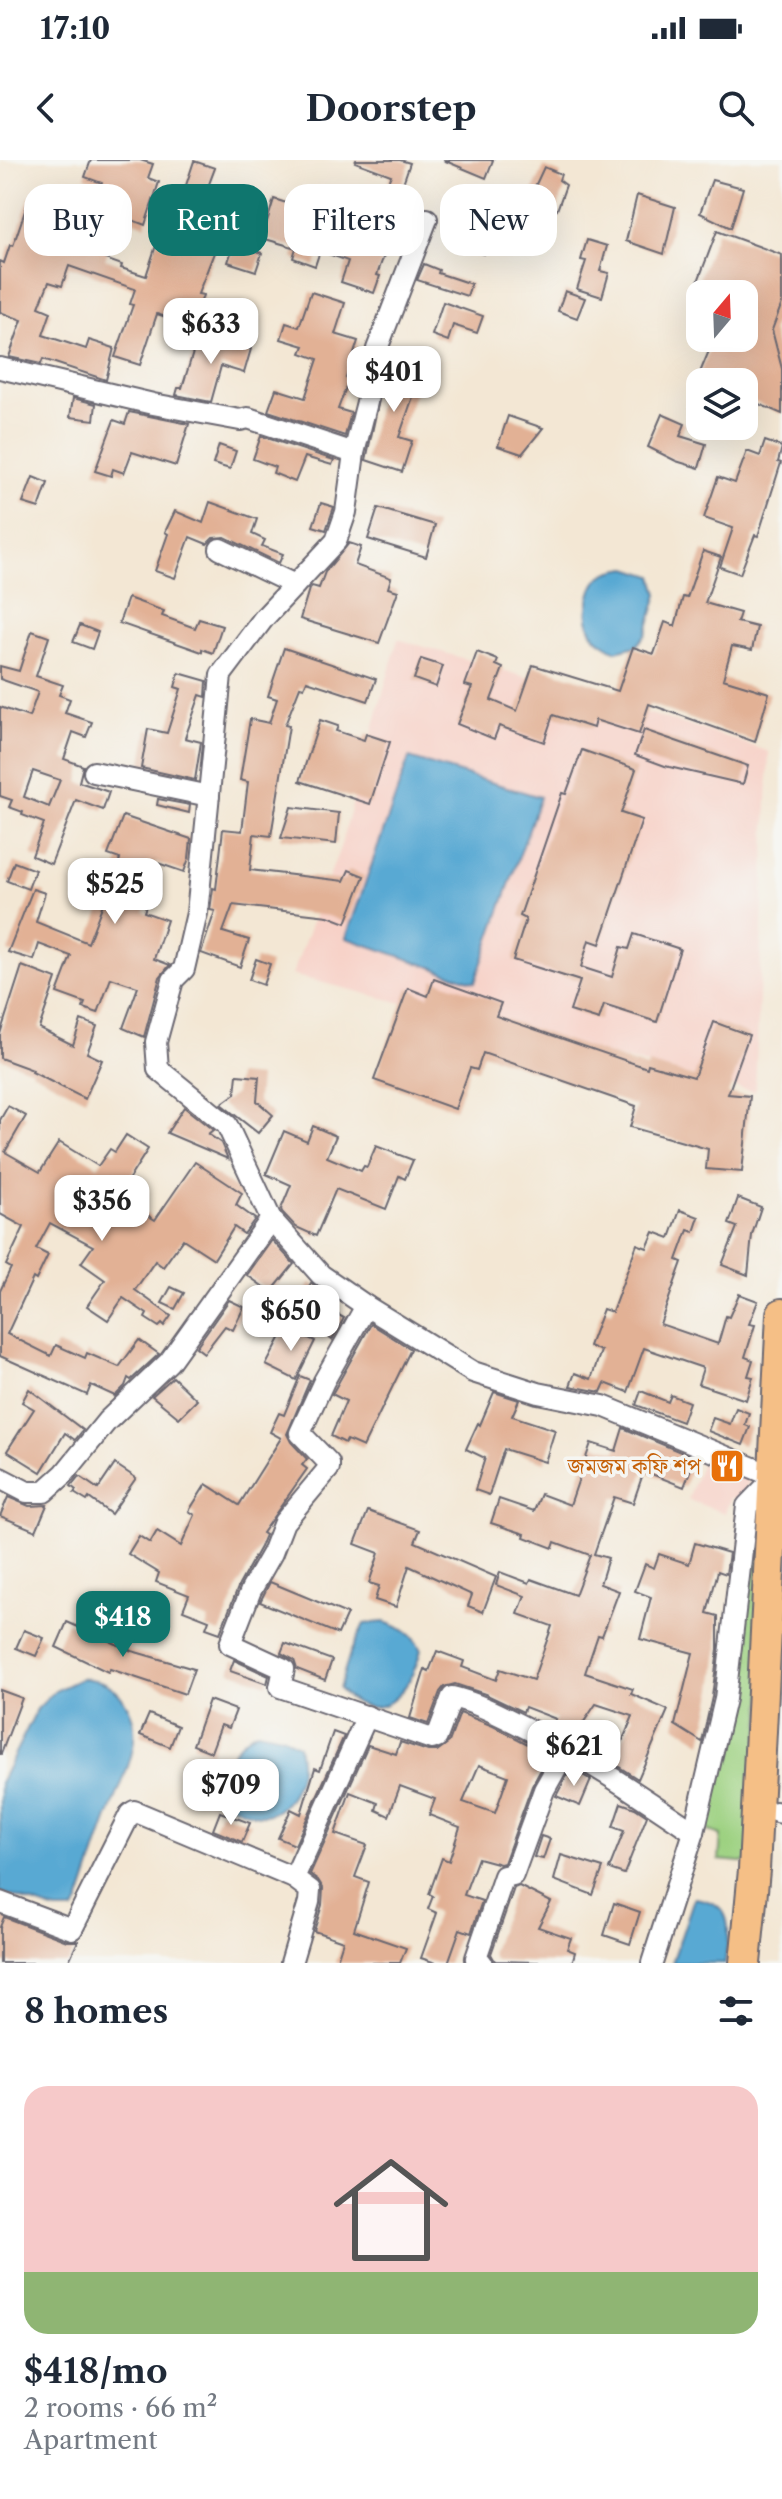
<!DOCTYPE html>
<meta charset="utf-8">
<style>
body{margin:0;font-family:"Libre Caslon Text","Noto Serif Bengali",serif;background:#f6f6f7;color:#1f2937;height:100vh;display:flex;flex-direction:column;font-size:30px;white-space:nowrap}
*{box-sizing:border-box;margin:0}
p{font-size:26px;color:#747a83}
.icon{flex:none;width:44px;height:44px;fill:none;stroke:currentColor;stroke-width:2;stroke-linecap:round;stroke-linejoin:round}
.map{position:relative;height:1803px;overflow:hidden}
.drawer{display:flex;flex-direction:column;background:#fff;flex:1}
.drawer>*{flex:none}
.hud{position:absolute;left:24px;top:24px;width:734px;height:72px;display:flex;gap:16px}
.needle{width:52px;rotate:19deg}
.fabs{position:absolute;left:686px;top:120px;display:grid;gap:16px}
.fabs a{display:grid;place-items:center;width:72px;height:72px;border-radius:16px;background:#fff;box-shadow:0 8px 32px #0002;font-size:40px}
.price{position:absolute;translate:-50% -68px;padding:0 18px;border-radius:16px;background:#fff;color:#222;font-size:26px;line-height:52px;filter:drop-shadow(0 2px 4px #0008)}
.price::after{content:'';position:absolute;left:50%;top:48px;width:24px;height:18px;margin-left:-12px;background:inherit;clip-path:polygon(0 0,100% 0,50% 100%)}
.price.on{background:#0f766e;color:#fff}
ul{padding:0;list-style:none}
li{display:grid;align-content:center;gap:16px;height:424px;padding:0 24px}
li+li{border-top:2px solid #e0e1e3}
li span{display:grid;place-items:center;height:248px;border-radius:24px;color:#555}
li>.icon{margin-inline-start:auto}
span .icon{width:144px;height:144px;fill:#fffc;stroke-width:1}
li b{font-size:34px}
h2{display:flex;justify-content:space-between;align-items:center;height:96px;padding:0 24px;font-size:34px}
.tag{padding:0 28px;border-radius:24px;background:#fff;box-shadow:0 8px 32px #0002;font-size:28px;line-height:72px}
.tag.on{background:#0f766e;color:#fff}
.status{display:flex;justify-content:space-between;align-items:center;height:56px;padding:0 40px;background:#fff;direction:ltr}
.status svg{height:22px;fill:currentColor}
header{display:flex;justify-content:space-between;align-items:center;height:104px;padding:0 24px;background:#fff;font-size:36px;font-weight:700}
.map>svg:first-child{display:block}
.built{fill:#f7d1c7}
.green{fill:#9dd181;stroke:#607a5e;stroke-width:2}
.water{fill:#59a9d3;stroke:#3e6687;stroke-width:2}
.building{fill:#e2b195;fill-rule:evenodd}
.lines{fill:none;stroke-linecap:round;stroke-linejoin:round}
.minor-casing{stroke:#6b6771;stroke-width:24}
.highway-casing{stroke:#6b6771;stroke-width:34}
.minor{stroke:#fff;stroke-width:20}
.highway{stroke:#f5bf86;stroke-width:30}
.labels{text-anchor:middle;stroke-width:7;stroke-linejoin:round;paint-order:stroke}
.food-label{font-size:22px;fill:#c56008;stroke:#f6f6f2;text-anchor:end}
</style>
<div class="status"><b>17:10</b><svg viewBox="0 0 49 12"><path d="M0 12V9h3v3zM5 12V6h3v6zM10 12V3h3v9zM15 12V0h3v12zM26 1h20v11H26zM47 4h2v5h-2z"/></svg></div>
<header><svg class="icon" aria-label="back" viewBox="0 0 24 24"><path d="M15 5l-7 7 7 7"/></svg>Doorstep<svg class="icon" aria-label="search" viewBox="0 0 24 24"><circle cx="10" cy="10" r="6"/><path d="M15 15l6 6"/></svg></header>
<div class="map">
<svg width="782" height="1803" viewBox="0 0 782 1803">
<rect width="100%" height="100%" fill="#f6f6f2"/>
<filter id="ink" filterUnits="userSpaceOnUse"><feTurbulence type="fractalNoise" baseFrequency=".0125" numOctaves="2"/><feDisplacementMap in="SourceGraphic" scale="16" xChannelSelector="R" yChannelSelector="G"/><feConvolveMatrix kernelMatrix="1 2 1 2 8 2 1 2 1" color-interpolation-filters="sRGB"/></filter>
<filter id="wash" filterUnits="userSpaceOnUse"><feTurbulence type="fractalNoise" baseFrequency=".006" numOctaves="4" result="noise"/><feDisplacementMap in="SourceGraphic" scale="32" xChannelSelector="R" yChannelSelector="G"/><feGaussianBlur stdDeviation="1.8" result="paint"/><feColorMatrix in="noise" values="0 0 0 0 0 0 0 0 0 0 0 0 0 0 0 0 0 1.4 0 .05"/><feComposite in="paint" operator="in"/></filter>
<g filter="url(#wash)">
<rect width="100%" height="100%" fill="#f3e7d4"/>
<!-- built -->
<g class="built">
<path d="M398 479 730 578 769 592 755 932 292 815 341 685Z"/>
<path d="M704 1296 752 1313 742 1341 731 1337 725 1353 688 1340Z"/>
</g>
<!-- green -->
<path class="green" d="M753 1349 775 1350 751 1703 719 1700 721 1675 703 1669 732 1556Z"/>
<!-- water -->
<g class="water">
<path d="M628 408 653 416 658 434 646 474 636 486 616 491C607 486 597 481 592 472 588 464 587 455 588 447 591 420 601 411 628 408Z"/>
<path d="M409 598 540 637 475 822 346 778Z"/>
<path d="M384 1462C402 1468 412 1473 421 1490 410 1532 380 1571 339 1529L350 1493 364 1464Z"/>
<path d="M82 1518C102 1520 111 1523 123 1539 150 1573 122 1620 109 1655 98 1684 89 1714 79 1743L73 1751H56L0 1732V1623L37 1549 55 1531Z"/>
<path d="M257 1571 282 1576 298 1585C299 1593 301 1602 300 1610 297 1629 284 1655 262 1655 250 1655 236 1647 226 1642L220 1624C229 1600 233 1583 257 1571Z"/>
<path d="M694 1738C736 1743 729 1770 725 1803H672Z"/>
</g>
<g id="blocks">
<!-- building -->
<g class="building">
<path d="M91 0H140L153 4 148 18 159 22 145 65 122 56 105 99 122 105 121 108 146 116 162 67 171 71 194 1 215 8 188 80 215 90 198 134 203 135 193 166 157 154 140 205 115 197 133 145 130 144 135 129 69 106 62 126 49 122 39 147 51 152 43 175 86 189 89 180 114 188 106 220 43 199 41 204 9 197 22 160 0 152V101L4 103 10 85 13 86 30 36 90 57 102 23 85 17Z"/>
<path d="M356 0H400L410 3 401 29 387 24 391 15 355 2Z"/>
<path d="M443 0H493L486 18Z"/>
<path d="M544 7 561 14 559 20 566 25 557 50 530 37Z"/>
<path d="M712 20 743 28 731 68 700 53Z"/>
<path d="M480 31 508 41 494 73 490 71 483 94 459 86 471 48 474 49Z"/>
<path d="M637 35 675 47 664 94 626 81Z"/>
<path d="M274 39 308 50 309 45 392 73 377 115 380 116 374 133 341 122 348 101 320 91 315 106 293 98 296 88 262 78Z"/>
<path d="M717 71 782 95V143L772 170 782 209V254L745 238 748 230 744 229V222H696L711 186 721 189 724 178H744V134H724L697 124Z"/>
<path d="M587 80 607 86 600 111 609 113 602 137 577 129 586 101 581 100Z"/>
<path d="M234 84 262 93 256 111 228 102Z"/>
<path d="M424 104 439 110 438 113 471 124 467 136 417 120Z"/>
<path d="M565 131 585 138 577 158 558 151Z"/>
<path d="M311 132 345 143 335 174 358 181 346 218 349 219 338 249 351 253 345 276 268 251 276 229 305 238 318 199 301 193 304 186 281 179 286 163 299 167Z"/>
<path d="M443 142 483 156 477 173 453 165 448 181 432 175Z"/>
<path d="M200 170 219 177 218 179 251 189 244 213 221 206 211 242 176 235 178 228H182Z"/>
<path d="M389 194 424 205 399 277 412 281 402 312 366 300Z"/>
<path d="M73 238 96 244 94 260 70 257Z"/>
<path d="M129 252 189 264 176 306 132 292 124 313 113 309 111 316 95 311 114 260 125 264Z"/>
<path d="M662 254 685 264 680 276 706 284 699 308 676 301 648 287Z"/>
<path d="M508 256 543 268 522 294 498 286Z"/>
<path d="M261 276 334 300 332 305 305 297 295 322 273 313 275 307 253 299Z"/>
<path d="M765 281 782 287 778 302 781 303 758 376 755 375 740 414 720 407 733 368 704 358 718 317 735 323 747 291 760 296Z"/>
<path d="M219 285 236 291 230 309 213 304Z"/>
<path d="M33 317 48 323 39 348 23 343Z"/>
<path d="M210 342 257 359 252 374 265 380 262 386 283 394 279 403 225 377 213 378 207 384 190 377 175 418 155 411 168 374 165 372 175 351 203 363Z"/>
<path d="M321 343 334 347 326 370 313 366Z"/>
<path d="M378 348 435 365 426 397 368 379Z"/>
<path d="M349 383 361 387 355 405 391 418 388 428 398 431 379 483 300 459 309 429 312 426 319 428 325 412Z"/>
<path d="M703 391 721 397 705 443 740 453 737 462 757 467 752 490 732 486 723 519 769 533 755 582 649 544 639 574 595 560 593 568 553 555 544 582 499 566 494 579 457 564 472 527 465 525 477 492 498 500 496 505 503 508 491 540 517 551 533 505 618 531 633 487 654 494 665 462 675 466 683 437 687 438Z"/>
<path d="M128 438 164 451 162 456 195 468 199 459 222 466 213 493 202 489V492L119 463Z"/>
<path d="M80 465 98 472 92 489 73 482Z"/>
<path d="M32 471 49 477 36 516 63 525 59 535 70 539 65 553 92 562 86 577 73 572 64 599 83 606 79 622 109 632 103 650 76 640 51 704 32 696 44 663 22 655 23 652 9 647 12 640 0 636V547L29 557 38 532 0 519V506L19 511ZM33 611 60 620 49 647 24 637Z"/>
<path d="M284 488 376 519 368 541 307 521 304 528 300 527 285 565 289 566 271 676 254 674 250 710 344 721 349 710 364 716 346 763 328 756 233 745 223 772 249 780 240 807 201 793 215 751 210 750 213 728 216 729 223 669 242 671 248 622 240 620 250 559 269 563 277 539 268 536Z"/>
<path d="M421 499 443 506 436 527 414 519Z"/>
<path d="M179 513 207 521 206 537 200 535 185 578 201 582 195 620 141 608 148 569 167 573 181 529 175 527Z"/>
<path d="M320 560 338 566 336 571 364 580 366 574 390 582 370 644 300 621Z"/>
<path d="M644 570 748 606 743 624 665 606 635 595Z"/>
<path d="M582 590 636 609 621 653 642 660 600 784 589 780 581 807 612 817 621 787 629 789 634 774 680 789 657 862 604 845 599 860 570 851 580 821 513 800 526 759 520 756 562 633 566 634Z"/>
<path d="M158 639 190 645 189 653 157 645Z"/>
<path d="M291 647 339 653 336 684 281 678Z"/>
<path d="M123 656 191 679 189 698 184 712 155 702 145 732 150 734 144 752 167 760 154 799 170 805 160 817 144 877 123 868 138 827 111 818 98 853 83 848 85 843 57 833 71 796 39 784 34 800 8 792 33 729 45 733 36 762 88 783 120 699 108 695Z"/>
<path d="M14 702 35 710 28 729 7 721Z"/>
<path d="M256 799 270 804 263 825 249 820Z"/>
<path d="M22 806 56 819 39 868 73 885 81 860 97 866 87 893 102 900 85 939 32 912 33 910 0 898V874Z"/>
<path d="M434 819 501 843 496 856 647 908 648 904 694 917 714 862 749 875 728 934 750 936 742 1012 706 1009 708 989 630 967 636 946 483 893 477 910 470 908 455 949 374 920 408 828 428 836Z"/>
<path d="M237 915 259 917 257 941 273 955 258 973 221 944 235 934Z"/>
<path d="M8 946 26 956 5 992 40 1012 59 982 98 1006 110 989 115 992 126 975 148 989 118 1036 155 1060 195 1002 242 1033 236 1045 255 1059 244 1074 234 1067 214 1099 183 1079 163 1107 155 1101 135 1130 171 1156 164 1166 162 1164 159 1167 145 1158 147 1154 123 1138 108 1160 87 1146 105 1120 81 1103 93 1086 50 1063 36 1089 48 1095 36 1120 33 1118 7 1174 51 1196 56 1185 85 1198 87 1193 119 1207 139 1180 159 1194 131 1220 128 1218 125 1226 115 1236 91 1225 87 1235 0 1196V1131L11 1108 6 1105 24 1067 0 1054V960Z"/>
<path d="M184 947 213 970 208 974 221 983 228 999 167 973Z"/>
<path d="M313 966 336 976 327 997 361 1011 364 1006 367 1007 376 986 413 1000 405 1019 399 1016 386 1049 336 1029 316 1076 296 1067 282 1052 281 1049 291 1025 266 1014 284 971 307 981Z"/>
<path d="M738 1038 761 1047 752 1075 748 1115 722 1105 737 1067 729 1064Z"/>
<path d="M680 1050 699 1057 694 1072 688 1070 677 1100 682 1102 660 1164 718 1184 726 1156 729 1157 739 1134 758 1141 749 1164 755 1165 745 1197 753 1200 748 1216 753 1217 746 1240 698 1224 703 1208 644 1188 628 1232 605 1223 601 1232 570 1226 575 1213 591 1219 601 1191 589 1186 603 1149 612 1152 637 1084 647 1088 654 1072 670 1078Z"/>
<path d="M272 1080 294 1104 273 1130H268L247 1115Z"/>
<path d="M311 1123 328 1135 322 1146 344 1158 332 1180 295 1152Z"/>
<path d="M171 1127 184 1133 175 1149 162 1143Z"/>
<path d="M229 1140 244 1147 233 1170 225 1166 204 1193 196 1187Z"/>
<path d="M371 1164 411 1189 363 1287 347 1280 345 1283 331 1276 346 1241 332 1234Z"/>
<path d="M286 1167 315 1181 296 1220 266 1205Z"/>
<path d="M300 1216 310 1220 287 1274 291 1282 307 1299 302 1305 307 1309 262 1373 265 1375 260 1387 239 1425 220 1473 206 1468 209 1460 183 1450 189 1435 156 1422 159 1413 128 1394 139 1376 150 1383 157 1371 181 1386 195 1355 189 1351 206 1324 239 1345 281 1278 270 1272 279 1253 284 1255Z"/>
<path d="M173 1217 197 1240 179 1258 152 1236Z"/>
<path d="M29 1229 83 1270 75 1280 65 1273 41 1312 7 1291 34 1249 22 1242Z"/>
<path d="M641 1231 668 1242 671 1235 689 1242 682 1262 636 1245Z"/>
<path d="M494 1232 519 1240 512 1256 555 1270 545 1302 504 1289 489 1335 475 1330 485 1298 466 1289 478 1263 480 1265Z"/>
<path d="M736 1248 749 1253 745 1265 750 1267 743 1285 708 1271 713 1258 730 1264Z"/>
<path d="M623 1268 695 1298 684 1327 644 1311 633 1343 614 1337 594 1394 608 1398 600 1424 619 1431 602 1476 598 1475 585 1513 633 1529 631 1534 668 1550 638 1619 613 1603 633 1556 596 1544 573 1578 551 1566 556 1559 525 1547 523 1552 485 1534 455 1524 444 1527 440 1532 428 1564 410 1558 425 1509 429 1511 437 1491 464 1501 462 1507 496 1520 500 1509 533 1520 552 1466 518 1454 525 1436 496 1425 500 1412 529 1423 531 1419 575 1435 590 1395 555 1382 553 1388 524 1377 525 1374 491 1363 499 1339 534 1351 541 1334 570 1345 591 1283 616 1291Z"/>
<path d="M115 1304 136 1318 111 1354 89 1338 87 1341 74 1333 76 1330 71 1326 79 1316 98 1329Z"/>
<path d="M8 1337 29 1346 47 1345 36 1371 0 1356Z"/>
<path d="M368 1351 420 1370 415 1382 496 1417 483 1452 468 1446 472 1435 409 1406 396 1447 375 1440 379 1426 369 1423 379 1393 355 1384Z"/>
<path d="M695 1383 729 1393 726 1414 718 1411 707 1453 718 1456V1490L712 1537 702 1582 675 1565 693 1493 640 1479 651 1437 635 1431 645 1404 654 1408 659 1394 689 1404Z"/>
<path d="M270 1422 347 1454 338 1474 260 1442Z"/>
<path d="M67 1462 132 1491 194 1509 185 1534 110 1509 108 1512 56 1487Z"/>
<path d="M24 1470 44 1478 36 1496 16 1488Z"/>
<path d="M285 1483 332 1500 325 1520 297 1509 294 1500 281 1493Z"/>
<path d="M234 1500 269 1516 267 1524 230 1511Z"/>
<path d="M0 1530 22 1538 1 1594H0Z"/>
<path d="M209 1540 236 1550 229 1568 221 1565 211 1592 193 1585Z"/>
<path d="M460 1553 493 1566 549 1595 532 1626 504 1703 500 1704 478 1698 464 1735 482 1741 471 1773 460 1769 448 1803H436L421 1798 437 1753 428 1749 433 1736 429 1734 442 1698 449 1701 460 1667 429 1655 435 1639 400 1626 389 1656 376 1650 378 1643 350 1632 335 1674 367 1685 355 1717 369 1722 354 1770 406 1788 400 1803H336L343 1781 314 1771 322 1745 323 1728 318 1720 310 1714 368 1585 396 1594 400 1582 428 1591H437L449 1582ZM479 1605 508 1616 495 1653 463 1642Z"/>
<path d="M149 1554 178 1566 170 1587 140 1575Z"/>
<path d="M333 1572 344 1576 295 1685 278 1678 291 1649 301 1654 315 1608 320 1610Z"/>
<path d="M571 1608 591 1620 580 1646 556 1636Z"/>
<path d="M621 1643 635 1648 647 1656 624 1714 609 1709 624 1671 613 1667Z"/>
<path d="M220 1652 250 1663 242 1682 213 1670Z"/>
<path d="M541 1676 550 1679 543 1699 534 1697Z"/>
<path d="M561 1695 603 1708 593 1735 554 1720Z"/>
<path d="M519 1726 551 1742 538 1767 571 1778 567 1789 575 1792 572 1803 495 1801 491 1794 514 1728Z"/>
<path d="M614 1743 640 1752 630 1784 604 1775Z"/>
<path d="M4 1757 67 1781H78L68 1803H0V1767Z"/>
</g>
</g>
</g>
<g filter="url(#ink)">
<use href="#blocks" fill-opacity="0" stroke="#6b6771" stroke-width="2"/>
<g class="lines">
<!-- minor casing -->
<g class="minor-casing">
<g id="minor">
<path d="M0 208 153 244 240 260 248 258 354 293 346 352 336 381 264 458 221 515 197 753 184 809 173 820 156 882 158 909 227 965 271 1059 321 1115 366 1146 473 1212 538 1233 603 1246 775 1317 747 1346 725 1539 694 1672 652 1803"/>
<path d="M354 293 367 242 377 189 427 59"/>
<path d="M220 389 295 425"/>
<path d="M94 612 209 636"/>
<path d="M366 1146 324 1221 300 1273 329 1303V1308L284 1362 272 1393 251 1430 230 1484 284 1509 280 1527 432 1579 437 1577 452 1537C478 1543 502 1556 526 1568 585 1598 639 1635 694 1672"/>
<path d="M0 1318 27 1332H44L64 1314 107 1261 169 1202 271 1059"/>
<path d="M776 1652 782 1653"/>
<path d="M0 1742 72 1769 130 1654 134 1651 294 1718"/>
<path d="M291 1803 309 1742 310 1730 294 1718 367 1556"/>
<path d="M482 1803 476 1798 504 1716 513 1715 544 1630 567 1589"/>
</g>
</g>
<!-- highway casing -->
<g class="highway-casing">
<path id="highway" d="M745 1803 754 1710 782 1154"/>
</g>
<!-- minor -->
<use href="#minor" class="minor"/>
<!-- highway -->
<use href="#highway" class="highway"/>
</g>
</g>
<!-- icons -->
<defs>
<g id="restaurant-square" transform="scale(1.8)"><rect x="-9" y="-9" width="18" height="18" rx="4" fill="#e8710a" stroke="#f6f6f2"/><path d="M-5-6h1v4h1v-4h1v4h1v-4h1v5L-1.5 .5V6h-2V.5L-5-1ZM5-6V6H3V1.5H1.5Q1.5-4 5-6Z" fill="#fff"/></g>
</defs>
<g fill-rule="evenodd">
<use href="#restaurant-square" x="727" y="1306"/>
</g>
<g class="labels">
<!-- food labels -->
<g class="food-label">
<text x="701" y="1314">জমজম কফি শপ</text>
</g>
</g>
</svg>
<div class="fabs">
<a><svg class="needle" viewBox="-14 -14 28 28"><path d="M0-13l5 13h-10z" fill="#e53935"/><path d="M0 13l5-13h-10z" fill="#747a83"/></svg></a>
<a><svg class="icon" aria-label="layers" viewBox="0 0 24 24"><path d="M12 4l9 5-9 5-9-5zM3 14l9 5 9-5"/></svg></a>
</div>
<b class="price" style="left:211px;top:206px">$633</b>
<b class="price" style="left:394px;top:254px">$401</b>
<b class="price" style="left:115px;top:766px">$525</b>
<b class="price" style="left:102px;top:1083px">$356</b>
<b class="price" style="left:291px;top:1193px">$650</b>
<b class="price on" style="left:123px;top:1499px">$418</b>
<b class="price" style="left:574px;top:1628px">$621</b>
<b class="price" style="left:231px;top:1667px">$709</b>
<div class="hud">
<a class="tag">Buy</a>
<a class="tag on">Rent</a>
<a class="tag">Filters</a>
<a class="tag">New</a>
</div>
</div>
<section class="drawer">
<h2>8 homes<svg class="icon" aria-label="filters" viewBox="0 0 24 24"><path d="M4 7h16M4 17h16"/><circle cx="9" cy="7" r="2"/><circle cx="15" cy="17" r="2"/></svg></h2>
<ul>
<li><span style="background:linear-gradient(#f6c9c9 75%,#8fb573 0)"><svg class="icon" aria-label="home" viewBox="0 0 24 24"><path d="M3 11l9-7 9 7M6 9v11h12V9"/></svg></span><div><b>$418/mo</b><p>2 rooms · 66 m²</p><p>Apartment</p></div></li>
</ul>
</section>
